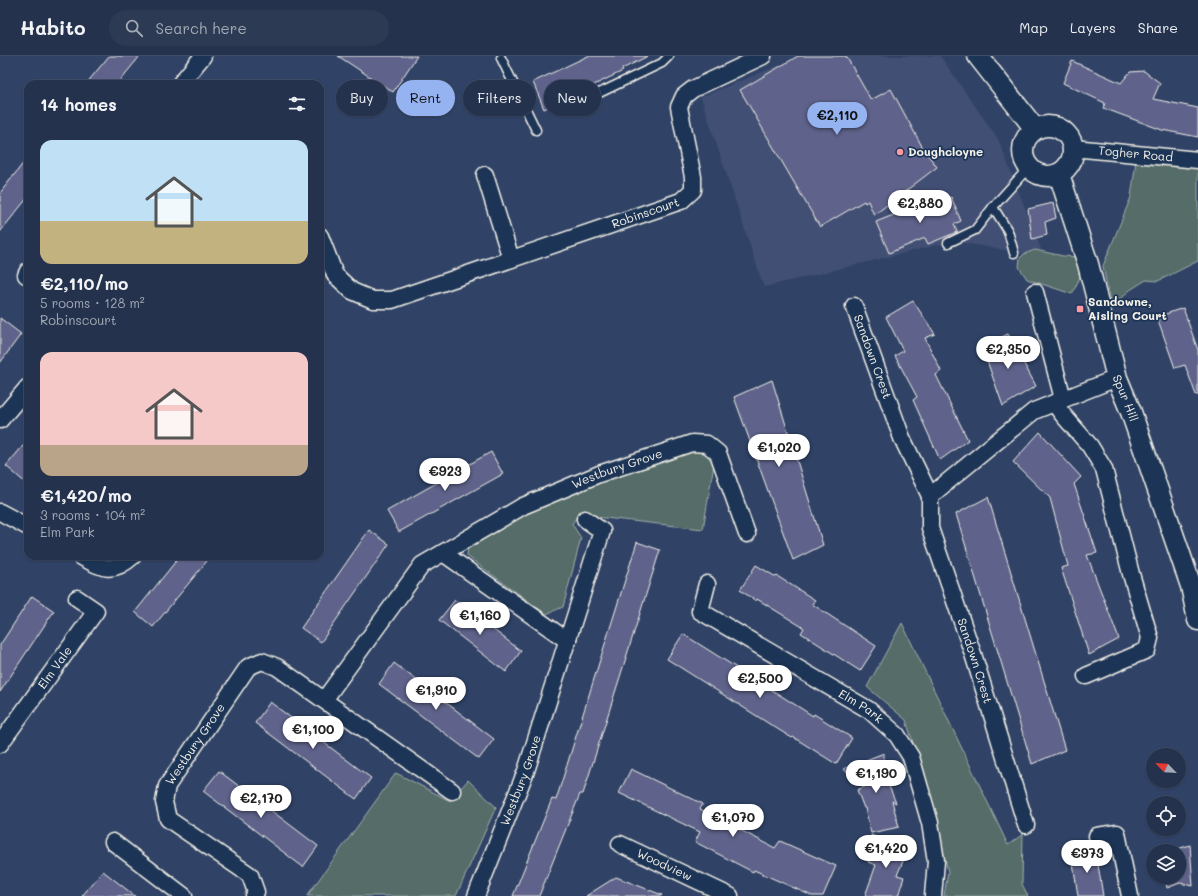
<!DOCTYPE html>
<meta charset="utf-8">
<style>
body{margin:0;font-family:Mali,sans-serif;background:#2c3a54;color:#f1f3f6;height:100vh;display:flex;flex-direction:column;font-size:15px;white-space:nowrap}
*{box-sizing:border-box;margin:0}
p{font-size:13px;color:#a3aab6}
.icon{flex:none;width:22px;height:22px;fill:none;stroke:currentColor;stroke-width:2;stroke-linecap:round;stroke-linejoin:round}
.map{position:relative;flex:1;overflow:hidden}
.details{position:absolute;left:24px;top:24px;width:300px;height:480px;display:flex;flex-direction:column;background:#24324d;border-radius:12px;box-shadow:0 1px 3px #0004,0 0 0 1px #414d65}
.details>*{flex:none}
.guide{position:absolute;left:336px;top:24px;width:380px;height:36px;display:flex;gap:8px}
.needle{width:26px;rotate:295deg}
.tools{position:absolute;left:1146px;top:692px;display:grid;gap:8px}
.tools a{display:grid;place-items:center;width:40px;height:40px;border-radius:50%;background:#24324d;box-shadow:0 1px 3px #0004,0 0 0 1px #414d65;font-size:20px}
.price{position:absolute;translate:-50% -34px;padding:0 9px;border-radius:14px;background:#fff;color:#222;font-size:13px;line-height:26px;filter:drop-shadow(0 1px 2px #0008)}
.price::after{content:'';position:absolute;left:50%;top:24px;width:12px;height:9px;margin-left:-6px;background:inherit;clip-path:polygon(0 0,100% 0,50% 100%)}
.price.on{background:#95b2f1;color:#111}
ul{padding:0;list-style:none}
li{display:grid;align-content:center;gap:8px;height:212px;padding:0 16px}
li span{display:grid;place-items:center;height:124px;border-radius:12px;color:#555}
li>.icon{margin-inline-start:auto}
span .icon{width:72px;height:72px;fill:#fffc;stroke-width:1}
li b{font-size:17px}
h2{display:flex;justify-content:space-between;align-items:center;height:48px;padding:0 16px;font-size:17px}
.chip{padding:0 14px;border-radius:18px;background:#24324d;box-shadow:0 1px 3px #0004,0 0 0 1px #414d65;font-size:14px;line-height:36px}
.chip.on{background:#95b2f1;color:#111}
header{display:flex;align-items:center;gap:24px;box-sizing:border-box;height:56px;padding:0 20px;background:#24324d;border-bottom:1px solid #414d65}
header strong{font-size:19px}
nav{display:flex;gap:22px;margin-inline-start:auto;font-size:14px}
.search{width:280px;height:36px;background:#2c3a54;display:flex;align-items:center;gap:10px;box-sizing:border-box;padding:0 14px;border-radius:22px;color:#a3aab6;font-size:15px}
.map>svg:first-child{display:block}
.built{fill:#425074}
.green{fill:#546c69;stroke:#a4aea8}
.building{fill:#5e648b;stroke:#f4f1e8}
.lines{fill:none;stroke-linecap:round;stroke-linejoin:round}
.service-casing{stroke:#f4f1e8;stroke-width:11}
.minor-casing{stroke:#f4f1e8;stroke-width:19}
.tertiary-casing{stroke:#f4f1e8;stroke-width:23}
.service{stroke:#1d3557;stroke-width:8}
.minor{stroke:#1d3557;stroke-width:16}
.tertiary{stroke:#1d3557;stroke-width:20}
.poi-dot{fill:#ff9aa2;stroke:#1d3557;stroke-width:1.5}
.labels{text-anchor:middle;stroke-width:3.5;stroke-linejoin:round;paint-order:stroke}
.poi-label{font-size:12px;font-weight:bold;fill:#f4f1e8;stroke:#1d3557;text-anchor:start}
.street-label{font-size:12px;fill:#f4f1e8;stroke:#1d3557}
</style>
<header>
<strong>Habito</strong>
<div class="search"><svg class="icon" aria-label="search" viewBox="0 0 24 24"><circle cx="10" cy="10" r="6"/><path d="M15 15l6 6"/></svg>Search here</div>
<nav><a>Map</a><a>Layers</a><a>Share</a></nav>
</header>
<div class="map">
<svg width="1198" height="840" viewBox="0 0 1198 840">
<rect width="100%" height="100%" fill="#304367"/>
<filter id="ink" filterUnits="userSpaceOnUse"><feTurbulence type="fractalNoise" baseFrequency=".025" numOctaves="2"/><feDisplacementMap in="SourceGraphic" scale="8" xChannelSelector="R" yChannelSelector="G"/><feConvolveMatrix kernelMatrix="1 2 1 2 8 2 1 2 1" color-interpolation-filters="sRGB"/></filter>
<g filter="url(#ink)">
<!-- built -->
<path class="built" d="M802 0H940L998 83 1044 201 953 185 764 231 701 41Z"/>
<!-- green -->
<g class="green">
<path d="M1137 98 1198 110V205L1158 225 1146 224 1130 234 1111 251 1103 210 1131 141Z"/>
<path d="M1035 194 1063 200 1077 201 1081 219 1072 238 1027 223 1019 211 1020 202 1024 198Z"/>
<path d="M694 393 704 394 714 408 703 473 578 459 572 468 581 482 563 551 546 558 467 500 468 489 525 452Z"/>
<path d="M902 567 1008 789 1023 778 1022 828 1028 840H944L948 816 934 754 906 664 867 631Z"/>
<path d="M396 717 450 745 468 724 496 751 456 840H307Z"/>
</g>
<!-- building -->
<g class="building">
<path d="M109 0H140L117 28H86Z"/>
<path d="M338 0H417L393 36Z"/>
<path d="M588 0H648L622 13 623 15 544 53 533 26Z"/>
<path d="M798 0H846L871 44 891 33 924 94 937 111 874 159 868 145 865 147 864 145 820 171 740 34Z"/>
<path d="M1072 5 1121 27 1130 16 1144 15 1160 27 1153 43 1198 52V81L1162 74 1103 52 1105 47 1063 27Z"/>
<path d="M28 101V141L0 176V137Z"/>
<path d="M943 139 945 144 951 141 961 165 954 168 957 176 928 188 925 182 889 197 876 166Z"/>
<path d="M1053 147 1056 162 1045 166 1047 179 1032 183 1028 153Z"/>
<path d="M913 245 935 278 925 282 941 315 936 319 968 384 940 404 913 344 917 341 895 300 903 295 886 261Z"/>
<path d="M1183 252 1198 294V339H1196L1185 309 1175 312 1157 261Z"/>
<path d="M0 262 21 278 0 307Z"/>
<path d="M1008 278 1036 330 1003 350 982 291Z"/>
<path d="M772 324 823 489 793 504 734 341Z"/>
<path d="M1040 376 1081 421 1074 428 1097 497 1087 499 1119 583 1089 599 1061 512 1068 510 1050 442 1013 406Z"/>
<path d="M28 384V429L6 410Z"/>
<path d="M491 396 503 418 399 476 387 455Z"/>
<path d="M988 441 1065 694 1032 708 956 458Z"/>
<path d="M369 474 389 488 321 586 301 572Z"/>
<path d="M637 486 660 494 583 738H580L539 840H513L552 743 556 744Z"/>
<path d="M180 500H211L153 571 135 556Z"/>
<path d="M756 509 776 521 777 520 815 544 812 548 876 590 860 615 801 577 804 572 757 543 756 545 740 534Z"/>
<path d="M32 540 54 555 0 636V589Z"/>
<path d="M455 544 521 595 506 616 439 564Z"/>
<path d="M683 578 813 660 814 658 852 682 836 708 793 681 792 682 771 669 667 603Z"/>
<path d="M394 607 494 683 479 703 379 628Z"/>
<path d="M270 646 371 722 356 743 255 667Z"/>
<path d="M884 697V718L896 747 892 745 899 771 871 777 865 752H864L857 734 868 729 843 713Z"/>
<path d="M631 713 703 748 700 753 775 792 780 785 836 810 823 840H812L754 814 753 816 695 786 700 776 619 737Z"/>
<path d="M219 715 318 790 303 811 203 735Z"/>
<path d="M871 779 904 793V803L897 819 904 821 898 840H865L876 809 868 806 874 792Z"/>
<path d="M1190 789 1193 830 1180 827 1167 832 1165 821H1179V795H1171Z"/>
<path d="M1087 795 1096 796 1103 840H1078L1072 800Z"/>
<path d="M103 815 135 840H82Z"/>
<path d="M616 821 662 839 661 840H586Z"/>
</g>
<g class="lines">
<!-- service casing -->
<g class="service-casing">
<g id="service">
<path d="M501 2 536 74"/>
<path d="M568 52 662 7 669 0"/>
<path d="M993 151 1008 175 1014 197"/>
<path d="M948 187 975 174 993 151 1029 111"/>
</g>
</g>
<!-- minor casing -->
<g class="minor-casing">
<g id="minor">
<path d="M180 28 203 0"/>
<path id="s1" d="M1073 92 1198 104"/>
<path d="M485 119 511 203"/>
<path id="s2" d="M320 180 335 219 352 235 373 244H392L681 145 693 134V121L679 51 684 40 693 33 763 0"/>
<path d="M26 219 28 215"/>
<path d="M1035 236 1063 343"/>
<path id="s3" d="M854 250 902 382 930 440V472L973 598 1026 769"/>
<path d="M1054 347 1063 359 1090 390 1104 413 1131 518 1150 582 1147 594 1086 620"/>
<path d="M0 364 28 331"/>
<path d="M930 440 1034 355 1117 322"/>
<path d="M0 456 28 471"/>
<path d="M443 497 568 585"/>
<path d="M80 500C102 512 112 519 133 500"/>
<path id="s4" d="M707 528 700 555 869 654 897 679 911 701 930 767 936 805 933 840"/>
<path id="s5" d="M324 644 422 509 523 450 599 418 692 387 707 388 718 397 747 478"/>
<path id="s6" d="M0 688 96 555 77 542"/>
<path d="M1097 780 1117 777 1130 840"/>
<path d="M113 786 184 840"/>
<path id="s7" d="M620 788 730 840"/>
<path id="s8" d="M254 840 256 836 250 819 168 763 164 746 167 730 248 611 262 605 277 611 452 735"/>
<path id="s9" d="M476 840 526 715 602 475 585 463"/>
</g>
</g>
<!-- tertiary casing -->
<g class="tertiary-casing">
<g id="tertiary">
<path d="M978 0 1035 73"/>
<circle cx="1048" cy="95" r="25"/>
<path id="s10" d="M1059 118 1088 208 1117 322 1131 356 1191 530 1198 564"/>
</g>
</g>
<!-- service -->
<use href="#service" class="service"/>
<!-- minor -->
<use href="#minor" class="minor"/>
<!-- tertiary -->
<use href="#tertiary" class="tertiary"/>
</g>
</g>
<!-- markers -->
<g class="poi-dot">
<circle cx="900" cy="96" r="4"/>
<rect x="1076" y="249" width="8" height="8" rx="2"/>
</g>
<g class="labels">
<!-- poi labels -->
<g class="poi-label">
<text x="908" y="100">Doughcloyne</text>
<text x="1088" y="250">Sandowne,<tspan x="1088" dy="14">Aisling Court</tspan></text>
</g>
<!-- street labels -->
<g class="street-label">
<text dy="4" stroke="none"><textPath href="#s1" startOffset="63">Togher Road</textPath></text>
<text dy="4" stroke="none"><textPath href="#s2" startOffset="375">Robinscourt</textPath></text>
<text dy="4" stroke="none"><textPath href="#s3" startOffset="54">Sandown Crest</textPath></text>
<text dy="4" stroke="none"><textPath href="#s10" startOffset="234">Spur Hill</textPath></text>
<text dy="4" stroke="none"><textPath href="#s5" startOffset="385">Westbury Grove</textPath></text>
<text dy="4" stroke="none"><textPath href="#s3" startOffset="377">Sandown Crest</textPath></text>
<text dy="4" stroke="none"><textPath href="#s6" startOffset="94">Elm Vale</textPath></text>
<text dy="4" stroke="none"><textPath href="#s4" startOffset="215">Elm Park</textPath></text>
<text dy="4" stroke="none"><textPath href="#s8" startOffset="206">Westbury Grove</textPath></text>
<text dy="4" stroke="none"><textPath href="#s9" startOffset="124">Westbury Grove</textPath></text>
<text dy="4" stroke="none"><textPath href="#s7" startOffset="49">Woodview</textPath></text>
</g>
</g>
</svg>
<div class="tools">
<a><svg class="needle" viewBox="-14 -14 28 28"><path d="M0-13l5 13h-10z" fill="#e53935"/><path d="M0 13l5-13h-10z" fill="#a3aab6"/></svg></a>
<a><svg class="icon" aria-label="locate" viewBox="0 0 24 24"><circle cx="12" cy="12" r="6"/><path d="M12 2v4M12 18v4M2 12h4M18 12h4"/></svg></a>
<a><svg class="icon" aria-label="layers" viewBox="0 0 24 24"><path d="M12 4l9 5-9 5-9-5zM3 14l9 5 9-5"/></svg></a>
</div>
<b class="price on" style="left:837px;top:80px">€2,110</b>
<b class="price" style="left:920px;top:168px">€2,880</b>
<b class="price" style="left:1008px;top:314px">€2,350</b>
<b class="price" style="left:779px;top:412px">€1,020</b>
<b class="price" style="left:445px;top:436px">€923</b>
<b class="price" style="left:480px;top:580px">€1,160</b>
<b class="price" style="left:760px;top:643px">€2,500</b>
<b class="price" style="left:436px;top:655px">€1,910</b>
<b class="price" style="left:313px;top:694px">€1,100</b>
<b class="price" style="left:876px;top:738px">€1,190</b>
<b class="price" style="left:261px;top:763px">€2,170</b>
<b class="price" style="left:733px;top:782px">€1,070</b>
<b class="price" style="left:886px;top:813px">€1,420</b>
<b class="price" style="left:1087px;top:818px">€973</b>
<div class="guide">
<a class="chip">Buy</a>
<a class="chip on">Rent</a>
<a class="chip">Filters</a>
<a class="chip">New</a>
</div>
<section class="details">
<h2>14 homes<svg class="icon" aria-label="filters" viewBox="0 0 24 24"><path d="M4 7h16M4 17h16"/><circle cx="9" cy="7" r="2"/><circle cx="15" cy="17" r="2"/></svg></h2>
<ul>
<li><span style="background:linear-gradient(#bfe0f5 65%,#c2b280 0)"><svg class="icon" aria-label="home" viewBox="0 0 24 24"><path d="M3 11l9-7 9 7M6 9v11h12V9"/></svg></span><div><b>€2,110/mo</b><p>5 rooms · 128 m²</p><p>Robinscourt</p></div></li>
<li><span style="background:linear-gradient(#f6c9c9 75%,#b9a48a 0)"><svg class="icon" aria-label="home" viewBox="0 0 24 24"><path d="M3 11l9-7 9 7M6 9v11h12V9"/></svg></span><div><b>€1,420/mo</b><p>3 rooms · 104 m²</p><p>Elm Park</p></div></li>
</ul>
</section>
</div>
